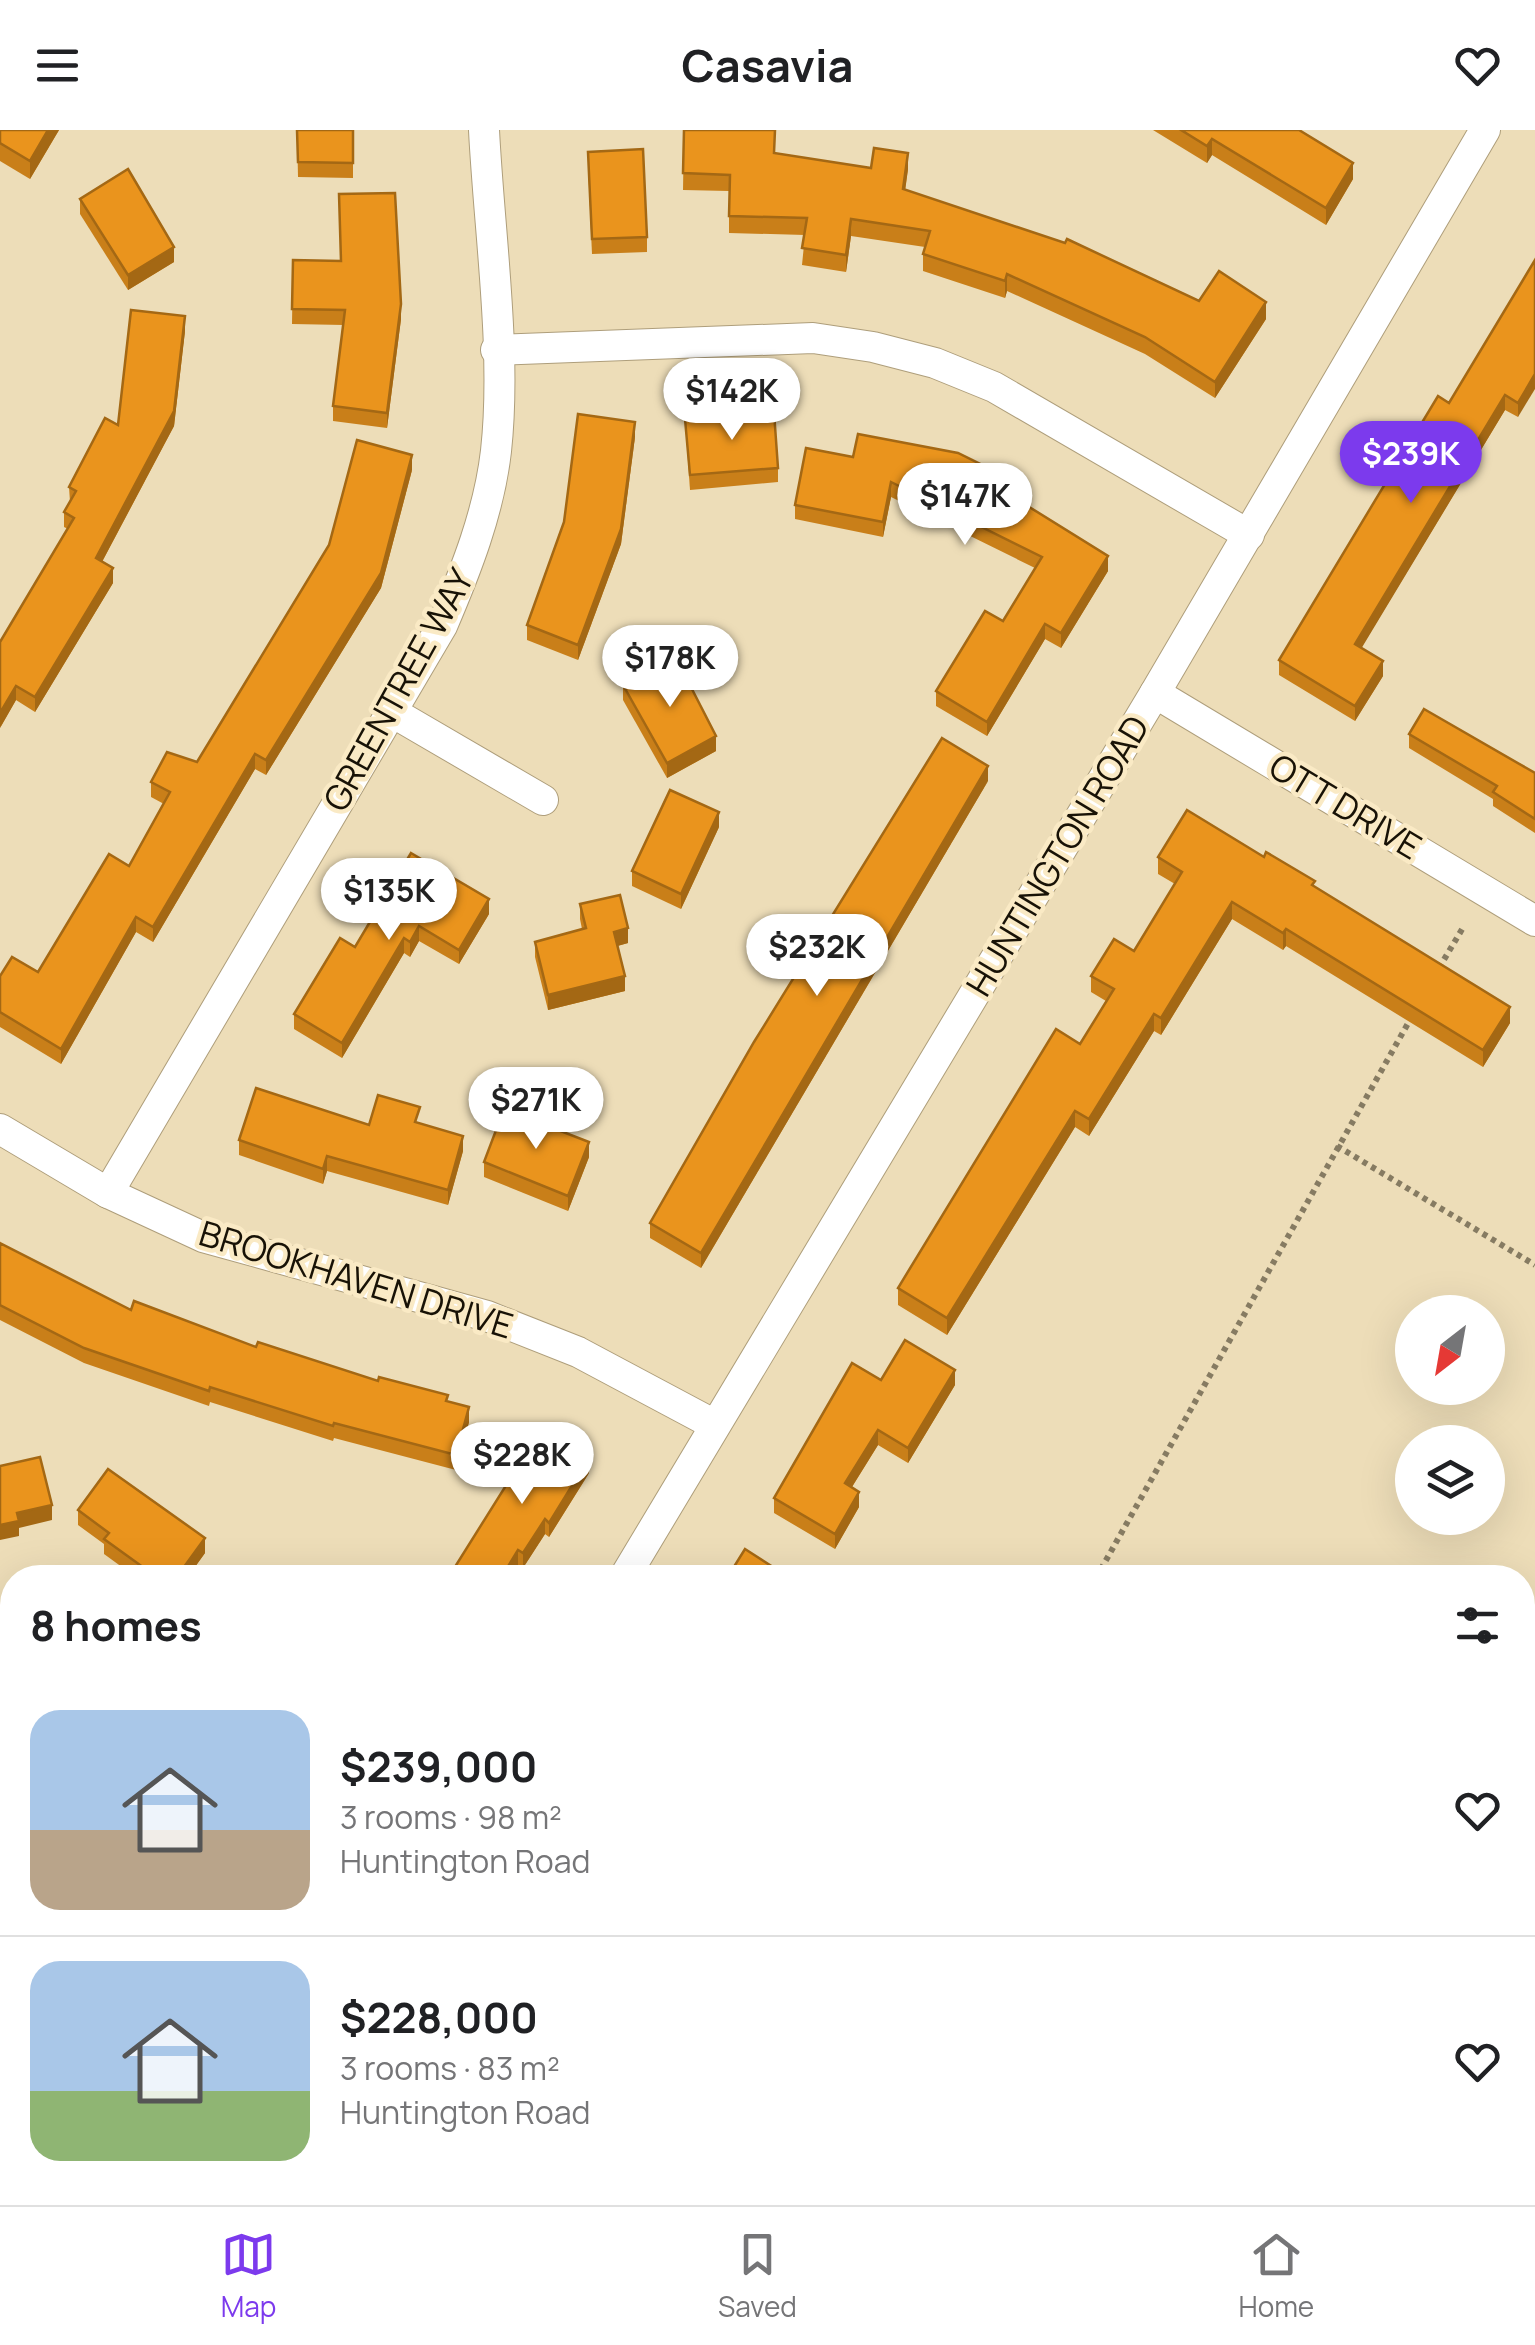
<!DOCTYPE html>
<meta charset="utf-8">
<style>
body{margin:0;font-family:Manrope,sans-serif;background:#f6f6f6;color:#202124;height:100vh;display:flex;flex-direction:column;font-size:38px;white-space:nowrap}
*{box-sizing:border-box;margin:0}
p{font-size:32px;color:#757577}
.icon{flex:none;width:55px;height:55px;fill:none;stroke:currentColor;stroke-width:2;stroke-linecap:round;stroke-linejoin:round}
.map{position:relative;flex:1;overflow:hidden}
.sheet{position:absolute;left:0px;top:1435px;width:1535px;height:640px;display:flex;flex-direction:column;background:#fff;border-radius:40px 40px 0 0;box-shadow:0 10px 40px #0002}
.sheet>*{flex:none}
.needle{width:65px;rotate:211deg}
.buttons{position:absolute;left:1395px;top:1165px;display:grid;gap:20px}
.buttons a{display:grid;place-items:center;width:110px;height:110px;border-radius:50%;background:#fff;box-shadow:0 10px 40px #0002;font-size:50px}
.price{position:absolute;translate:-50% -85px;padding:0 22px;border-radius:35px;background:#fff;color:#222;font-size:32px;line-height:65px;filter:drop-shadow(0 2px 5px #0008)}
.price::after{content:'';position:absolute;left:50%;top:60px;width:30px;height:22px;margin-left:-15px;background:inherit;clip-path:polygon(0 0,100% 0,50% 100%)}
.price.current{background:#7c3aed;color:#fff}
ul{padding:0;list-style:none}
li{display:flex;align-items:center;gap:30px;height:250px;padding:0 30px}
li+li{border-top:2px solid #e0e0e0}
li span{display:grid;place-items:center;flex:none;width:280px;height:200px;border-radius:30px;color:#555}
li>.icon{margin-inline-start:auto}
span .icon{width:120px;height:120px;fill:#fffc;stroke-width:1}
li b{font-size:42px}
h2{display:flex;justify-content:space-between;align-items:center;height:120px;padding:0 30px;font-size:42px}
header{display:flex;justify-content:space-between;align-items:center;height:130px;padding:0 30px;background:#fff;font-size:45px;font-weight:700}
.tab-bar{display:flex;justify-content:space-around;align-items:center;height:140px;border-top:2px solid #e0e0e0;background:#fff;font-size:28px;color:#757577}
.tab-bar a{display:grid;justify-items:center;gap:5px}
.tab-bar .current{color:#7c3aed}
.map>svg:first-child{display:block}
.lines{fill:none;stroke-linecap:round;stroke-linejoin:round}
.lane-casing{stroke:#ae9e7b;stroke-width:18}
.street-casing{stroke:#ae9e7b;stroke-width:32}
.path{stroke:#867b62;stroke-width:6;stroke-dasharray:5 5;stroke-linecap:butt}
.lane{stroke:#fff;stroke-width:15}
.street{stroke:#fff;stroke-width:30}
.wall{fill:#c97f19}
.shaded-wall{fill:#a46814}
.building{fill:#ea941d;stroke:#a46814;stroke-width:2.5}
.labels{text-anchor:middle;stroke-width:9;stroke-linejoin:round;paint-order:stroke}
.street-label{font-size:35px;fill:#181206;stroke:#faeac5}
</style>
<header><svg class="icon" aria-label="menu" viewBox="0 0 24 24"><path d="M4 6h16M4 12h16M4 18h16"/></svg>Casavia<svg class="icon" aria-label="heart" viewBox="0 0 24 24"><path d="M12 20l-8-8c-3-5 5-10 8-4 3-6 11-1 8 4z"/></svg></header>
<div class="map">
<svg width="1535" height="2075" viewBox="0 0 1535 2075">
<rect width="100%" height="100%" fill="#edddb8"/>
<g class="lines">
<!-- lane casing -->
<g class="lane-casing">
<g id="lane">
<path d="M1522 2062 1524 2075"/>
<path d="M770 2075 778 2062"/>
</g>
</g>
<!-- street casing -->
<g class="street-casing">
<g id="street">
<path d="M496 220 813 208 873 217 935 233 994 257 1249 405"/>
<path d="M1155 563 1535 791"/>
<path d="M392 582 543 670"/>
<path d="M0 999 108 1063 203 1107 487 1186 578 1222 715 1295"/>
<path d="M108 1063 442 496C466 440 489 382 496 321 507 222 489 100 484 0"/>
<path d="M624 1448 1155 563 1485 0"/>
<path d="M0 1599 12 1580"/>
<path d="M247 2075 255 2062"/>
</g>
</g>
<!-- path -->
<g class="path">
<path d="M1439 838 1464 796"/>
<path d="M1337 1016 1535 1135"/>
<path d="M1096 1448 1411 888"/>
<path d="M1522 1772 1535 1779"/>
<path d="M1527 1872 1535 1858"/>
</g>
<!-- lane -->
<use href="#lane" class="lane"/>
<!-- street -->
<use href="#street" class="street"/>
</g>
<!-- wall -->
<g class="wall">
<path d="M0 0H59L30 49 0 31Z"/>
<path d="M297 0H353V48L298 47Z"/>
<path d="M684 0 775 23 871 38 908 39 905 60 1199 171 1266 189 1215 268 1145 224 1007 161 1005 168 923 141V124L925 117 851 106 846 142 802 135 805 105 729 103V61L683 60Z"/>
<path d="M1153 0H1299L1353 49 1326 95 1212 25 1207 33Z"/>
<path d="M588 36 647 107V122L592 124Z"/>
<path d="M80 69 174 132 128 160 80 84Z"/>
<path d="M293 130 401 189 387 298 333 291V276L344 195 292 194Z"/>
<path d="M1535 130 1518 287 1505 280 1361 518 1383 546 1355 591 1279 545V530L1449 273Z"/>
<path d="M185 201 174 296 102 432 113 453 35 582 16 570 0 598 68 399 64 397V382L70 372 69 357 118 295Z"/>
<path d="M685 289 778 338V352L690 360Z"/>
<path d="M635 307 621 414 578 530 527 510V495Z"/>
<path d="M806 318 1025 371 1024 374 1108 441 1061 518 1045 509 987 606 936 576V561L1003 491 1035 438 891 367 883 407 795 389V375Z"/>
<path d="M412 340 381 458 266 645 255 639 153 812 136 802 61 934 0 897V846L38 842 129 736 164 674 151 667V652L197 632Z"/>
<path d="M623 555 716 621 667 648 623 570Z"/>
<path d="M1409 604 1535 643V703L1493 676V669L1409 618Z"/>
<path d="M988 651 701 1138 650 1108V1093Z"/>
<path d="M719 697 681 779 632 756V741Z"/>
<path d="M411 723 489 784 459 834 419 811 410 827 404 823 342 928 294 899V884L355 817Z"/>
<path d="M1158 727 1315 757 1510 893 1483 937 1286 816 1283 820 1232 789 1161 905 1154 901 1089 1006 1075 997 947 1205 898 1175V1158L1080 914 1106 871 1091 862V846L1134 821 1175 754 1158 744Z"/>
<path d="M580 774 628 813 617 816 625 861 548 880 535 827V812L582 799 580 789Z"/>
<path d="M419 993 463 1021 448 1075 327 1041 323 1054 239 1025V1010L369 995Z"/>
<path d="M589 1027 568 1081 484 1047V1032Z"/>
<path d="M0 1113 131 1180 448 1272 469 1292 456 1340 334 1308 333 1311 210 1272 209 1276 84 1233 0 1190Z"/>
<path d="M881 1250 955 1255 908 1333 878 1315 852 1357 859 1377 835 1419 774 1383V1368Z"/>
<path d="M589 1343 549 1407 545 1404 523 1438 518 1435 448 1448Z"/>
<path d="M78 1380 205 1423 187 1448H137L104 1424V1414L78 1395Z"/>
<path d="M0 1953 12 2062H144V2070L141 2075 0 2074Z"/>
<path d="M959 2062H1205L1197 2075H981Z"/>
</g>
<!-- shaded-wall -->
<g class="shaded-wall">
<path d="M48 0H59L30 49V31Z"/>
<path d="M1212 9V25L1207 33V16Z"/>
<path d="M908 23V39L903 76V59Z"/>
<path d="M1353 33V49L1326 95V78Z"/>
<path d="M851 89V106L846 142V125Z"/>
<path d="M174 117V132L128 160V145Z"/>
<path d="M1007 144V161L1005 168V151Z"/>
<path d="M1266 172V189L1215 268V252Z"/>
<path d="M401 174V189L387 298V283Z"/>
<path d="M185 186V201L174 296 96 443V428Z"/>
<path d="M1535 244V259L1518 287V273Z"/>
<path d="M1505 265V280L1355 529V514Z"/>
<path d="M635 292V307L621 414 578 530V515Z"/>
<path d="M412 325V340L381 458 266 645V630Z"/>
<path d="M891 352V367L883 407V392Z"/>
<path d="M1025 356V371L1018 385V370Z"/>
<path d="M1108 426V441L1061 518V503Z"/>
<path d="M113 438V453L35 582V567Z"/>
<path d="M1045 494V509L987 606V592Z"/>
<path d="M1383 531V546L1355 591V576Z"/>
<path d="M16 556V570L0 598V583Z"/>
<path d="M716 606V621L667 648V633Z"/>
<path d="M255 624V639L153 812V797Z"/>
<path d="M988 636V651L701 1138V1123Z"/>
<path d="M719 682V697L681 779V764Z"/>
<path d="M489 769V784L459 834V820Z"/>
<path d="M1232 772V789L1161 905V888Z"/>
<path d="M136 787V802L61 934V919Z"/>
<path d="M419 796V811L410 827V812Z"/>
<path d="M628 798V813L614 817V802Z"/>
<path d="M1286 799V816L1283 820V803Z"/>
<path d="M404 808V823L342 928V913Z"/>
<path d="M625 846V861L548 880V865Z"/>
<path d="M1510 877V893L1483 937V920Z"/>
<path d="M1154 884V901L1089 1006V989Z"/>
<path d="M1075 981V997L947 1205V1188Z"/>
<path d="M463 1006V1021L448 1075V1060Z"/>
<path d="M589 1012V1027L568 1081V1066Z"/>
<path d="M327 1026V1041L323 1054V1039Z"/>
<path d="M955 1240V1255L908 1333V1318Z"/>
<path d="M469 1277V1292L456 1340V1325Z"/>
<path d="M878 1300V1315L845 1368V1353Z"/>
<path d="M589 1328V1343L549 1407V1393Z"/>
<path d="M859 1362V1377L835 1419V1404Z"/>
<path d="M52 1375V1390L19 1398V1406L0 1410V1395L17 1383Z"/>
<path d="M545 1389V1404L523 1438V1423Z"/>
<path d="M205 1408V1423L187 1448H176Z"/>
<path d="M518 1420V1435L510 1448H501Z"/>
<path d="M12 1831V1845L0 1864V1849Z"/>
<path d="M138 2062H144V2070L141 2075H132Z"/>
<path d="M429 2062H438L431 2075H422Z"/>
<path d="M1191 2062H1205L1197 2075H1184Z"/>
<path d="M1489 2062V2075H1481Z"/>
</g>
<!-- building -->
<g class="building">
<path d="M0 0H48L30 31 0 13Z"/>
<path d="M297 0H353V33L298 32Z"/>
<path d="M684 0H775L774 23 871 38 874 18 908 23 903 59 1065 113 1067 109 1199 171 1219 141 1266 172 1215 252 1145 207 1007 144 1005 151 923 124 930 101 851 89 846 125 802 118 807 88 729 86 730 45 683 43Z"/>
<path d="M1181 0H1299L1353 33 1326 78 1212 9 1207 16Z"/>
<path d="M643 19 647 107 592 109 588 22Z"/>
<path d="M128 39 174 117 128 145 80 69Z"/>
<path d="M395 63 401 174 387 283 333 276 345 180 292 179 293 130 341 131 339 64Z"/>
<path d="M1535 130V244L1518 273 1505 265 1355 514 1383 531 1355 576 1279 530 1438 266 1449 273Z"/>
<path d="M131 180 185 186 174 281 96 428 113 438 35 567 16 556 0 583V512L74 388 64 382 76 361 69 357 105 288 118 295Z"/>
<path d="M774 282 778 338 690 345 685 289Z"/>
<path d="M578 284 635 292 621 399 578 515 527 495 564 392Z"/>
<path d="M858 304 958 323 1025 356 1018 370 1108 426 1061 503 1045 494 987 592 936 561 985 481 1003 491 1042 427 891 352 883 392 795 375 806 318 853 327Z"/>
<path d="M357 310 412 325 381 443 266 630 255 624 153 797 136 787 61 919 0 882V846L12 827 38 842 109 724 129 736 170 662 151 652 167 622 197 632 329 415Z"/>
<path d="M675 526 716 606 667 633 623 555Z"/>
<path d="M1424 579 1535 643V689L1493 662 1497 656 1409 604Z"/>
<path d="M942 608 988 636 701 1123 650 1093 754 912Z"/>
<path d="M670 660 719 682 681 764 632 741Z"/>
<path d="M1187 680 1264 727 1266 722 1315 751 1312 755 1510 877 1483 920 1286 799 1283 803 1232 772 1161 888 1154 884 1089 989 1075 981 947 1188 898 1158 1056 899 1080 914 1114 859 1091 846 1114 809 1134 821 1182 742 1158 727Z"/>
<path d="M411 723 489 769 459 820 419 796 410 812 404 808 342 913 294 884 340 808 355 817Z"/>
<path d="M620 765 628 798 614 802 625 846 548 865 535 812 586 798 580 774Z"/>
<path d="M256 958 369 995 378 965 420 977 415 992 463 1006 448 1060 327 1026 323 1039 239 1010Z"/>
<path d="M504 979 589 1012 568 1066 484 1032Z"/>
<path d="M0 1113 131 1180 134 1171 256 1217 258 1212 378 1251 379 1247 448 1265 446 1271 469 1277 456 1325 334 1293 333 1296 210 1257 209 1261 84 1218 0 1175Z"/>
<path d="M905 1210 955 1240 908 1318 878 1300 845 1353 859 1362 835 1404 774 1368 852 1233 881 1250Z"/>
<path d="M542 1298 589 1328 549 1393 545 1389 523 1423 518 1420 501 1448H448Z"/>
<path d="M40 1327 52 1375 17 1383 19 1391 0 1395V1336Z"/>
<path d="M108 1339 205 1408 176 1448H158L104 1409 109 1403 78 1380Z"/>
<path d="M745 1419 790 1448H727Z"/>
<path d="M12 1731V1831L0 1849V1749Z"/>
<path d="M3 1947 12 1952V2062H140L132 2075H26L0 2060V1953Z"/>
<path d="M362 2062H429L422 2075H355Z"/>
<path d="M996 2062H1191L1184 2075H1005L1008 2069Z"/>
<path d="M1312 2062H1489L1481 2075H1305Z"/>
</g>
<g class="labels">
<!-- street labels -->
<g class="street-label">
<text transform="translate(399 560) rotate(-61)" y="12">GREENTREE WAY</text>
<text transform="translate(1345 677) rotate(31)" y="12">OTT DRIVE</text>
<text transform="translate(1058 726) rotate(-59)" y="12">HUNTINGTON ROAD</text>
<text transform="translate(356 1150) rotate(17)" y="12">BROOKHAVEN DRIVE</text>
</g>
</g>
</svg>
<div class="buttons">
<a><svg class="needle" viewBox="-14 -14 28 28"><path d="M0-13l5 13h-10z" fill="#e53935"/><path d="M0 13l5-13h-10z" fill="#757577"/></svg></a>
<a><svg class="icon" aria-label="layers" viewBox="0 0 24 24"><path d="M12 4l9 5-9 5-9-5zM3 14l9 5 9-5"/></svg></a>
</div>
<b class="price" style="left:732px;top:313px">$142K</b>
<b class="price current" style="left:1411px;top:376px">$239K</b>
<b class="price" style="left:965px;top:418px">$147K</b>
<b class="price" style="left:670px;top:580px">$178K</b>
<b class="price" style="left:389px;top:813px">$135K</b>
<b class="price" style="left:817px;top:869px">$232K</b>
<b class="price" style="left:536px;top:1022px">$271K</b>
<b class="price" style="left:522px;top:1377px">$228K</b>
<section class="sheet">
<h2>8 homes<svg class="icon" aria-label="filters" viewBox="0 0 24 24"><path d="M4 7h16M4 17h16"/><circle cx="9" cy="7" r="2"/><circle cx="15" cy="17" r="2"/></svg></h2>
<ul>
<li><span style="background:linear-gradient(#a9c7e8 60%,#b9a48a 0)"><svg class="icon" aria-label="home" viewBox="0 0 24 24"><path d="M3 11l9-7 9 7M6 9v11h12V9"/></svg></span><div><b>$239,000</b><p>3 rooms · 98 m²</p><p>Huntington Road</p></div><svg class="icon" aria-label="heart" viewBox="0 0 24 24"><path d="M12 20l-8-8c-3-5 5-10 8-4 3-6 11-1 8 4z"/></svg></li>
<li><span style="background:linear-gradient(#a9c7e8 65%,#8fb573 0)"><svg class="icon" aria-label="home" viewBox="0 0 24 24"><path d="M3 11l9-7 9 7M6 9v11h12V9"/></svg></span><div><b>$228,000</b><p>3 rooms · 83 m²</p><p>Huntington Road</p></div><svg class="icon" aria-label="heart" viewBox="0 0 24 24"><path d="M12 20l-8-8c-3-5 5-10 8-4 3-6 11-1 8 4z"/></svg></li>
</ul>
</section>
</div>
<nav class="tab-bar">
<a class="current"><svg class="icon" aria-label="map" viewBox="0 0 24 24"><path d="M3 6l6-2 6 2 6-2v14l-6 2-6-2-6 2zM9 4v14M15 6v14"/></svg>Map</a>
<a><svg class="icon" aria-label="saved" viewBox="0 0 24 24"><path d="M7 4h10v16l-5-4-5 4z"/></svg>Saved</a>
<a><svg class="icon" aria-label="home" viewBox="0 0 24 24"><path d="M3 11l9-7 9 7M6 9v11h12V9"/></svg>Home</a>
</nav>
